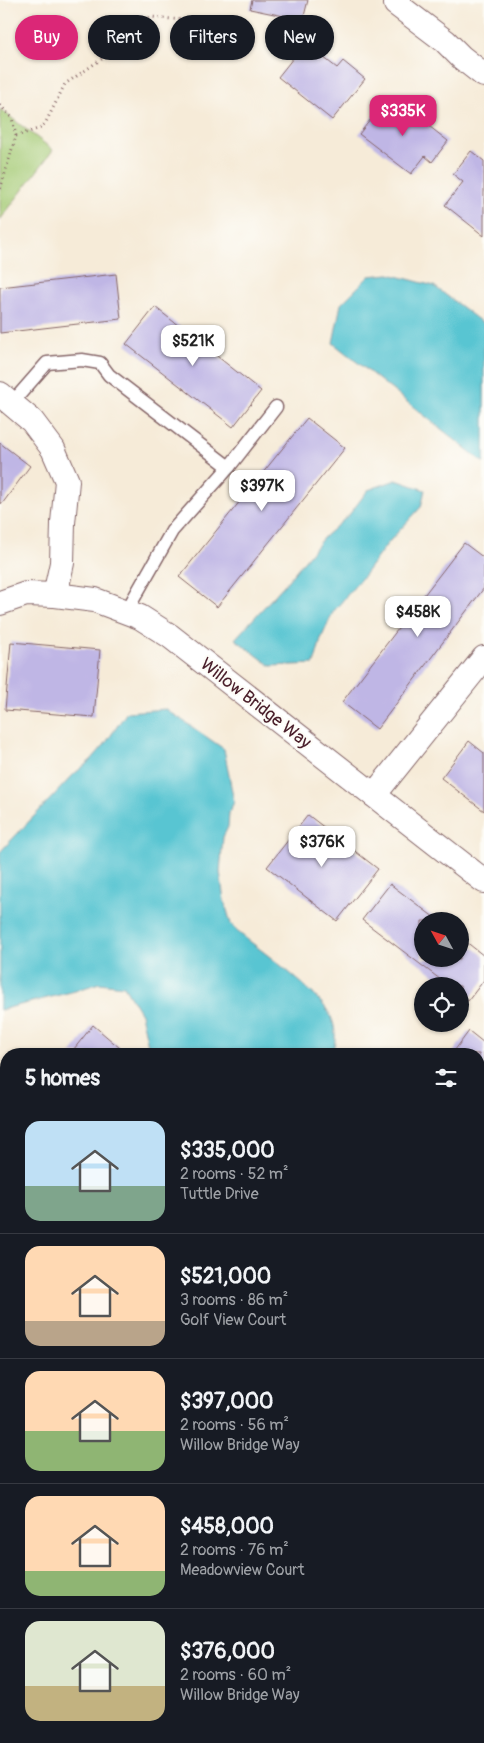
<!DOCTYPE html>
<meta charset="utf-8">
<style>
body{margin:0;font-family:Pangolin,sans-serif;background:#242831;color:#f1f3f6;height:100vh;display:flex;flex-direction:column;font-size:19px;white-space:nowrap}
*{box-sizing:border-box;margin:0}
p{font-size:16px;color:#9ea1a6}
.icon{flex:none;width:28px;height:28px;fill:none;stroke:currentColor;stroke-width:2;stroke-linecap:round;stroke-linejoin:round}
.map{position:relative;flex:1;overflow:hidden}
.drawer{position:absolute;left:0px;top:1048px;width:485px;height:696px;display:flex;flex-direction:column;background:#171b24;border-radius:20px 20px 0 0;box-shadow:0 1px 4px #0004}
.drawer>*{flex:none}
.guide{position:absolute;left:15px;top:15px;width:455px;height:45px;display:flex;gap:10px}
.needle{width:32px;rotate:310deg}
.controls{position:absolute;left:414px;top:912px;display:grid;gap:10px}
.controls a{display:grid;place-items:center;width:55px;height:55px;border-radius:50%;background:#171b24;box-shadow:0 1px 4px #0004;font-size:25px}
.price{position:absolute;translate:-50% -42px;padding:0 11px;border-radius:10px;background:#fff;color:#222;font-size:16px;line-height:32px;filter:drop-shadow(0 1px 2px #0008)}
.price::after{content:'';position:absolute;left:50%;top:30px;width:15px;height:11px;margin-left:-8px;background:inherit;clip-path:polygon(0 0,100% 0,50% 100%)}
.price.current{background:#db2777;color:#fff}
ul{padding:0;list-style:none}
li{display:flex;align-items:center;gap:15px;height:125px;padding:0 25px}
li+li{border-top:1px solid #363941}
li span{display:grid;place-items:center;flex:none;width:140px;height:100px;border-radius:15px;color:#555}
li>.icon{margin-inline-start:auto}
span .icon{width:60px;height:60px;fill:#fffc;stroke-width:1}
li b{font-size:21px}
h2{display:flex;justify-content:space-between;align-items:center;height:60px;padding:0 25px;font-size:21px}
.tag{padding:0 18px;border-radius:22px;background:#171b24;box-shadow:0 1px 4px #0004;font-size:18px;line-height:45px}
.tag.current{background:#db2777;color:#fff}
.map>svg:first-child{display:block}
.green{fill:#a4ca75;stroke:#777450}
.water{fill:#59c5d2;stroke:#52727e}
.building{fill:#bfb6e5}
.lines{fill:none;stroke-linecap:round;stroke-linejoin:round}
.service-casing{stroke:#866668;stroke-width:15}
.minor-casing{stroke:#866668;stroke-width:26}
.path{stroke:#866668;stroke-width:3;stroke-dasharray:1 4;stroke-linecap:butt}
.service{stroke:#fff;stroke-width:12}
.minor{stroke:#fff;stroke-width:24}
.labels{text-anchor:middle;stroke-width:4.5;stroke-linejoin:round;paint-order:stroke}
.street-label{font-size:18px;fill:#4a1f2b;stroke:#fdfcf7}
</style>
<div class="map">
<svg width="484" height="1743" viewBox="0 0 484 1743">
<rect width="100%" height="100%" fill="#fdfcf7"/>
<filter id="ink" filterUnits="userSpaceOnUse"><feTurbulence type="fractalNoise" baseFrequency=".02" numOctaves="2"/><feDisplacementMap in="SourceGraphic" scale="10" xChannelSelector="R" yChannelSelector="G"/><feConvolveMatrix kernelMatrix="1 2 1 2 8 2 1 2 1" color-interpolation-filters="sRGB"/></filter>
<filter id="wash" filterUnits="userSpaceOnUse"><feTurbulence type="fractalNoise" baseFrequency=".0096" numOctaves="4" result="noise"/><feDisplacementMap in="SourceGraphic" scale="20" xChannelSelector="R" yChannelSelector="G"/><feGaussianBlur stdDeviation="1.12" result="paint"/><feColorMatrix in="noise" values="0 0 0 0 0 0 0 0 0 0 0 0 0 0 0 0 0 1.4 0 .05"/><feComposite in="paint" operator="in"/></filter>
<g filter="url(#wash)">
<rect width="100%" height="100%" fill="#f6ebd8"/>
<!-- green -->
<path class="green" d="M0 109 53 150 0 220Z"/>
<!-- water -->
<g class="water">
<path d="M389 274 434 286 484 324V463L333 343 341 304 369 276Z"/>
<path d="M396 480 425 490 421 507 387 544 365 574 333 612 321 639 314 664 271 666 235 639 285 584 323 538 349 515 368 490Z"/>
<path d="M166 709 224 749 234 802 229 813 228 827 223 837 220 872 224 900 231 924 238 932C260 950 321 993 331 1017 336 1028 337 1043 331 1054H150L141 1014 124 986 99 983 75 991 0 1010V852L74 774 91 760 105 744 127 712Z"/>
</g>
<g id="blocks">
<!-- building -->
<g class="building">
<path d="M252 0H308L303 20 250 9Z"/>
<path d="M305 43 337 68 343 61 365 79 332 120 278 77Z"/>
<path d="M387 99 417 122 420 119 448 141 432 162 425 156 411 174 359 134Z"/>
<path d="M471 151 484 161V236L445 205 463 182 453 174Z"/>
<path d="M116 274 121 319 0 333V287Z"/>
<path d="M155 307 261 391 233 427 126 344Z"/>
<path d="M307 418 345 448 217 607 179 577Z"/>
<path d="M0 443 30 466 2 504 0 502Z"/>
<path d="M464 543 484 558V588L377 729 342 702Z"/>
<path d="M11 642 100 650 94 717 5 710Z"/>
<path d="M469 741 484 753V811L441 778Z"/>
<path d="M308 815 378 869 337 921 267 867Z"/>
<path d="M390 884 439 921H422V959H460V937L484 956V980L468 1001 460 995V986H449L362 920Z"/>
<path d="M93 1025 127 1054H70Z"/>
<path d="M469 1031 484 1043V1086L479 1093V1054H452Z"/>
<path d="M0 1090 6 1096V1133L0 1140Z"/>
<path d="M479 1329 484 1332V1381L479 1391Z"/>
<path d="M0 1449 6 1454V1531L0 1540Z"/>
<path d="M484 1563V1601L479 1602V1564Z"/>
<path d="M57 1738H125L131 1743H63Z"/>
<path d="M324 1738H371L378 1743H331Z"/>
</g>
</g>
</g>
<g filter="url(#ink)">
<use href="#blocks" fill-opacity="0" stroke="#866668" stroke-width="1"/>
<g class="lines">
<!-- service casing -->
<g class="service-casing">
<g id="service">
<path d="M12 403 47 363 82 360 100 363 109 375 229 467"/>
<path d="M126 612 172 531 229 467 276 407"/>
<path d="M0 1307 6 1299"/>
</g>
</g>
<!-- minor casing -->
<g class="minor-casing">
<g id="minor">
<path d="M399 0 396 4 445 41 461 57 484 75"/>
<path d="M0 394 32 421 53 449 67 481 63 523 62 563 55 595"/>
<path d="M0 603 26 594 55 595 95 600 140 617 170 636 484 881"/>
<path d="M374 795 484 658"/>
<path d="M479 1208 484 1203"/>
<path d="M0 1218 6 1222"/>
<path d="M0 1636 6 1628"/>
<path d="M482 1743 484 1741"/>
</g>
</g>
<!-- path -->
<g class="path">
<path d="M0 105 12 118 16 136 0 190"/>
<path d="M16 136 41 128 46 122 65 84 106 56 124 34 135 23 151 17 183 20"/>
</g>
<!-- service -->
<use href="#service" class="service"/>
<!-- minor -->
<use href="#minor" class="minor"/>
</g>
</g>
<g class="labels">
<!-- street labels -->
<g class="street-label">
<text transform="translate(256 703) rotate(38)" y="6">Willow Bridge Way</text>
</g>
</g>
</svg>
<div class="controls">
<a><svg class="needle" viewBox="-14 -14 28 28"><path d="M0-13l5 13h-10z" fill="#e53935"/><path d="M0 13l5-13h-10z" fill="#9ea1a6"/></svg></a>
<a><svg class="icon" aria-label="locate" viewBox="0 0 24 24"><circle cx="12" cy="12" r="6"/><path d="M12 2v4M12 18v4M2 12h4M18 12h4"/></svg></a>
</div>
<b class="price current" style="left:403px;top:137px">$335K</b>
<b class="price" style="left:193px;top:367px">$521K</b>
<b class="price" style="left:262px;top:512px">$397K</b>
<b class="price" style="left:418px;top:638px">$458K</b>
<b class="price" style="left:322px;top:868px">$376K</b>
<div class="guide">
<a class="tag current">Buy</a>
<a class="tag">Rent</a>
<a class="tag">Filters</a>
<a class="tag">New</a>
</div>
<section class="drawer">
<h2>5 homes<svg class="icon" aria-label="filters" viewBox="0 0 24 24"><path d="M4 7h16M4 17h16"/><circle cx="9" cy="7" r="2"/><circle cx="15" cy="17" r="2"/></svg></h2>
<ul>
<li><span style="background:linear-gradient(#bfe0f5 65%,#7fa58c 0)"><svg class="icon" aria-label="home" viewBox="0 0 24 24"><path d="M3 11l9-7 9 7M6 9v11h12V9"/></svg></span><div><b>$335,000</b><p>2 rooms · 52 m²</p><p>Tuttle Drive</p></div></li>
<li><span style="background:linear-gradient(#ffd9b3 75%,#b9a48a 0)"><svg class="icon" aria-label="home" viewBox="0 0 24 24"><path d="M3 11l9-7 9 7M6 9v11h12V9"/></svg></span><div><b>$521,000</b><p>3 rooms · 86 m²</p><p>Golf View Court</p></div></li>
<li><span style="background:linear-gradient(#ffd9b3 60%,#8fb573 0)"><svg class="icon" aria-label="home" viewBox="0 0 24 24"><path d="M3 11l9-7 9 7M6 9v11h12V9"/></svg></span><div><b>$397,000</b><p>2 rooms · 56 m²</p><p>Willow Bridge Way</p></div></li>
<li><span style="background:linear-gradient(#ffd9b3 75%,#8fb573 0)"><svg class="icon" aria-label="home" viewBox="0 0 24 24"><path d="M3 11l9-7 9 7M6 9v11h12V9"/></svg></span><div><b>$458,000</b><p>2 rooms · 76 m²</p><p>Meadowview Court</p></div></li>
<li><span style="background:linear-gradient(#dfe7d0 65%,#c2b280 0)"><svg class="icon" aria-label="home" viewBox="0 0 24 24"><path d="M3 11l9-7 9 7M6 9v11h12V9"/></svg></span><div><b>$376,000</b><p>2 rooms · 60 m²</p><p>Willow Bridge Way</p></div></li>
</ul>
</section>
</div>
